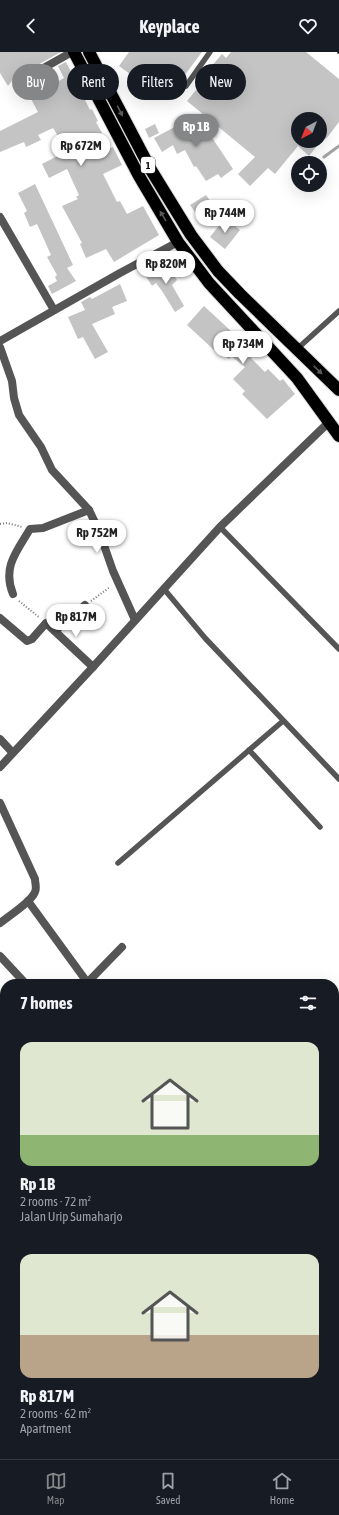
<!DOCTYPE html>
<meta charset="utf-8">
<style>
body{margin:0;font-family:"Asap Condensed",sans-serif;background:#20242c;color:#f1f3f6;height:100vh;display:flex;flex-direction:column;font-size:15px;white-space:nowrap}
*{box-sizing:border-box;margin:0}
p{font-size:13px;color:#9ea1a6}
.icon{flex:none;width:22px;height:22px;fill:none;stroke:currentColor;stroke-width:2;stroke-linecap:round;stroke-linejoin:round}
.map{position:relative;flex:1;overflow:hidden}
.side{position:absolute;left:0px;top:927px;width:339px;height:480px;display:flex;flex-direction:column;background:#171b24;border-radius:16px 16px 0 0;box-shadow:0 4px 16px #0002}
.side>*{flex:none}
.banner{position:absolute;left:12px;top:12px;width:315px;height:36px;display:flex;gap:8px}
.needle{width:26px;rotate:222deg}
.tools{position:absolute;left:291px;top:60px;display:grid;gap:8px}
.tools a{display:grid;place-items:center;width:36px;height:36px;border-radius:50%;background:#171b24;box-shadow:0 4px 16px #0002;font-size:20px}
.price{position:absolute;translate:-50% -34px;padding:0 9px;border-radius:14px;background:#fff;color:#222;font-size:13px;line-height:26px;filter:drop-shadow(0 1px 2px #0008)}
.price::after{content:'';position:absolute;left:50%;top:24px;width:12px;height:9px;margin-left:-6px;background:inherit;clip-path:polygon(0 0,100% 0,50% 100%)}
.price.current{background:#858687;color:#fff}
ul{padding:0;list-style:none}
li{display:grid;align-content:center;gap:8px;height:212px;padding:0 20px}
li span{display:grid;place-items:center;height:124px;border-radius:12px;color:#555}
li>.icon{margin-inline-start:auto}
span .icon{width:72px;height:72px;fill:#fffc;stroke-width:1}
li b{font-size:17px}
h2{display:flex;justify-content:space-between;align-items:center;height:48px;padding:0 20px;font-size:17px}
.chip{padding:0 14px;border-radius:18px;background:#171b24;box-shadow:0 4px 16px #0002;font-size:14px;line-height:36px}
.chip.current{background:#858687;color:#fff}
header{display:flex;justify-content:space-between;align-items:center;height:52px;padding:0 20px;background:#171b24;font-size:18px;font-weight:700}
.tabs{display:flex;justify-content:space-around;align-items:center;height:56px;border-top:1px solid #363941;background:#171b24;font-size:11px;color:#9ea1a6}
.tabs a{display:grid;justify-items:center;gap:2px}
.tabs .current{color:#858687}
.map>svg:first-child{display:block}
.lines{fill:none;stroke-linecap:round;stroke-linejoin:round}
.stream{stroke:#a3a3a3;stroke-width:3}
.building{fill:#c4c4c4}
.highway-casing{stroke:#dbdbdb;stroke-width:14}
.path{stroke:#777;stroke-width:2;stroke-dasharray:1 2;stroke-linecap:butt}
.lane{stroke:#555;stroke-width:5.5}
.street{stroke:#555;stroke-width:8}
.highway{stroke:#000;stroke-width:12}
.rail{stroke:#000;stroke-width:3;stroke-dasharray:6 2 1 2;stroke-linecap:butt}
.oneway{fill:#595959}
.labels{text-anchor:middle;stroke-width:4;stroke-linejoin:round;paint-order:stroke}
.shield{fill:#fff;stroke:#4c4c4c;stroke-width:1}
.shield-label{font-size:10px;font-weight:bold;fill:#000}
</style>
<header><svg class="icon" aria-label="back" viewBox="0 0 24 24"><path d="M15 5l-7 7 7 7"/></svg>Keyplace<svg class="icon" aria-label="heart" viewBox="0 0 24 24"><path d="M12 20l-8-8c-3-5 5-10 8-4 3-6 11-1 8 4z"/></svg></header>
<div class="map">
<svg width="339" height="1407" viewBox="0 0 339 1407">
<rect width="100%" height="100%" fill="#fff"/>
<g class="lines">
<!-- stream -->
<path class="stream" d="M324 105 339 94"/>
</g>
<!-- building -->
<g class="building">
<path d="M0 0H61L14 26 8 34 0 21Z"/>
<path d="M129 0H202L166 48 119 14Z"/>
<path d="M231 0H306L339 27V70L326 87 320 82V67H298V89H321L309 104 298 94 275 122 268 116 250 134 238 122 255 105 187 49 201 32 198 30 222 2 226 6Z"/>
<path d="M66 10 90 58 92 57 98 69 96 70 102 81 98 83 106 98 113 95 122 113 103 122 117 150 120 149 127 162 143 154 159 183 114 210 106 197 86 206 80 192 82 191 62 154 78 147 76 145 79 143 67 117 49 126 42 112 67 99 53 76 38 83 41 88 26 95 24 90 0 100V79L38 60 30 45 25 48 17 36 41 24 48 35 64 26 58 14Z"/>
<path d="M197 63 233 117 221 126 218 122 206 129 196 114 194 115 185 98 177 102 173 93 162 100 154 86Z"/>
<path d="M155 72 159 81 149 86 145 77Z"/>
<path d="M35 132 73 213 67 216 76 229 52 242 48 234 57 229 55 225 57 223 47 205 51 203 37 172 30 175 24 161 27 159 18 141Z"/>
<path d="M206 143 215 156 199 166 190 153Z"/>
<path d="M225 166 240 178 225 197 210 185Z"/>
<path d="M165 210 177 228 172 233 184 254 175 260 162 239 156 231 152 234 145 223Z"/>
<path d="M120 232 127 249 112 255 115 262 92 272 108 300 95 307 83 285 78 287 68 265 85 258 81 250 90 245 92 247Z"/>
<path d="M204 254 231 279 229 282 244 294 251 287 259 297 251 306 265 320 268 317 280 329 283 327 295 342 267 367 242 342 245 339 233 327 245 315 231 304 229 307 215 296 214 298 187 273Z"/>
</g>
<g class="lines">
<!-- highway casing -->
<g class="highway-casing">
<g id="highway">
<path d="M74 0 139 124 178 190 209 231 297 326 339 384"/>
<path d="M89 0 151 118 191 183 218 219 240 242 339 338"/>
</g>
</g>
<!-- path -->
<g class="path">
<path d="M0 472 7 471 22 475"/>
<path d="M19 549 40 566"/>
<path d="M91 549 110 535"/>
</g>
<!-- lane -->
<g class="lane">
<path d="M186 34 210 0"/>
<path d="M297 297 339 259"/>
<path d="M220 475 339 597"/>
<path d="M164 537 205 586 339 727"/>
<path d="M249 698 320 775"/>
<path d="M118 811 283 669"/>
<path d="M334 1034 339 1030"/>
</g>
<!-- street -->
<g class="street">
<path d="M17 31 72 0"/>
<path d="M0 165 54 258"/>
<path d="M0 289 120 221 178 190"/>
<path d="M0 295 12 329 14 346 19 363 41 395 52 418 89 458 99 479 113 519 135 568"/>
<path d="M13 542C2 515 17 499 30 477L43 476 89 458"/>
<path d="M0 566 27 589 32 587 46 571 93 615"/>
<path d="M55 579 85 553"/>
<path d="M0 687 12 700"/>
<path d="M0 715 93 615 220 475 329 370"/>
<path d="M0 751 35 827C35 831 37 836 35 840 31 850 9 864 0 871"/>
<path d="M28 849 87 930"/>
<path d="M0 904 26 932"/>
<path d="M86 932 122 895"/>
<path d="M334 1240 339 1246"/>
<path d="M334 1325 339 1309"/>
<path d="M265 1402 269 1407"/>
<path d="M295 1402 298 1407"/>
<path d="M237 1407 243 1402"/>
</g>
<!-- highway -->
<use href="#highway" class="highway"/>
<!-- rail -->
<path class="rail" d="M338 0 339 1"/>
</g>
<!-- one-way arrows -->
<defs><path id="oneway-solid" d="M-6-.8H1V-3.2L6.5 0L1 3.2V.8H-6Z"/></defs>
<g class="oneway">
<use href="#oneway-solid" transform="translate(120 59) rotate(63)"/>
<use href="#oneway-solid" transform="translate(163 164) rotate(-121)"/>
<use href="#oneway-solid" transform="translate(318 318) rotate(44)"/>
</g>
<g class="labels">
<!-- shield labels -->
<rect class="shield" x="141" y="105" width="14" height="16" rx="3"/>
<g class="shield-label">
<text x="148" y="117">1</text>
</g>
</g>
</svg>
<div class="tools">
<a><svg class="needle" viewBox="-14 -14 28 28"><path d="M0-13l5 13h-10z" fill="#e53935"/><path d="M0 13l5-13h-10z" fill="#9ea1a6"/></svg></a>
<a><svg class="icon" aria-label="locate" viewBox="0 0 24 24"><circle cx="12" cy="12" r="6"/><path d="M12 2v4M12 18v4M2 12h4M18 12h4"/></svg></a>
</div>
<b class="price current" style="left:196px;top:96px">Rp 1B</b>
<b class="price" style="left:81px;top:115px">Rp 672M</b>
<b class="price" style="left:225px;top:182px">Rp 744M</b>
<b class="price" style="left:166px;top:233px">Rp 820M</b>
<b class="price" style="left:243px;top:313px">Rp 734M</b>
<b class="price" style="left:97px;top:502px">Rp 752M</b>
<b class="price" style="left:76px;top:586px">Rp 817M</b>
<div class="banner">
<a class="chip current">Buy</a>
<a class="chip">Rent</a>
<a class="chip">Filters</a>
<a class="chip">New</a>
</div>
<section class="side">
<h2>7 homes<svg class="icon" aria-label="filters" viewBox="0 0 24 24"><path d="M4 7h16M4 17h16"/><circle cx="9" cy="7" r="2"/><circle cx="15" cy="17" r="2"/></svg></h2>
<ul>
<li><span style="background:linear-gradient(#dfe7d0 75%,#8fb573 0)"><svg class="icon" aria-label="home" viewBox="0 0 24 24"><path d="M3 11l9-7 9 7M6 9v11h12V9"/></svg></span><div><b>Rp 1B</b><p>2 rooms · 72 m²</p><p>Jalan Urip Sumaharjo</p></div></li>
<li><span style="background:linear-gradient(#dfe7d0 65%,#b9a48a 0)"><svg class="icon" aria-label="home" viewBox="0 0 24 24"><path d="M3 11l9-7 9 7M6 9v11h12V9"/></svg></span><div><b>Rp 817M</b><p>2 rooms · 62 m²</p><p>Apartment</p></div></li>
</ul>
</section>
</div>
<nav class="tabs">
<a class="current"><svg class="icon" aria-label="map" viewBox="0 0 24 24"><path d="M3 6l6-2 6 2 6-2v14l-6 2-6-2-6 2zM9 4v14M15 6v14"/></svg>Map</a>
<a><svg class="icon" aria-label="saved" viewBox="0 0 24 24"><path d="M7 4h10v16l-5-4-5 4z"/></svg>Saved</a>
<a><svg class="icon" aria-label="home" viewBox="0 0 24 24"><path d="M3 11l9-7 9 7M6 9v11h12V9"/></svg>Home</a>
</nav>
